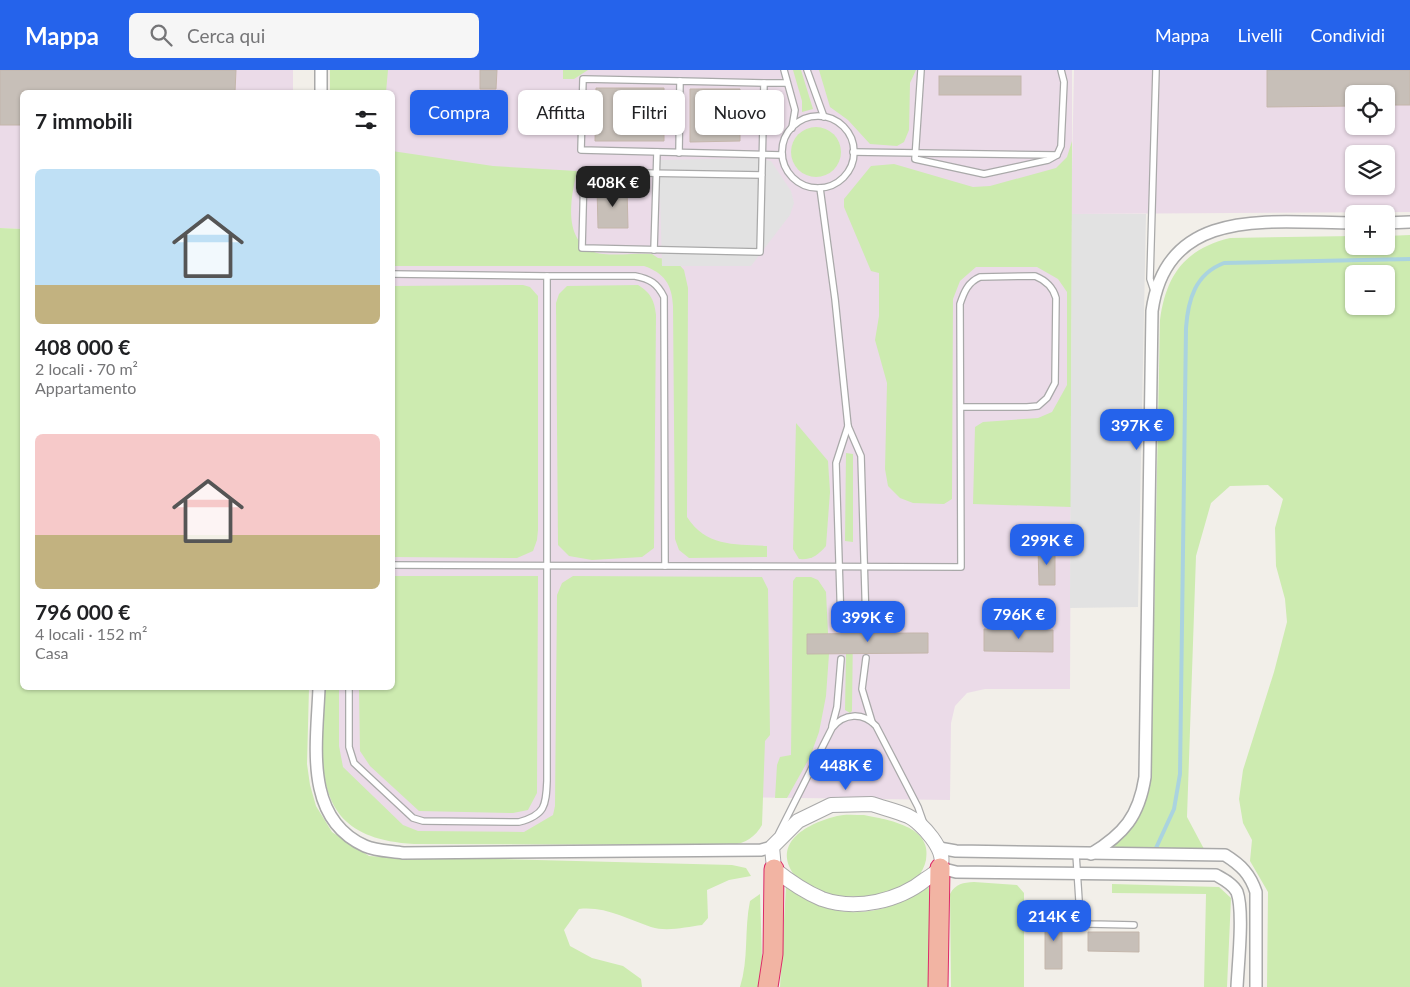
<!DOCTYPE html>
<html lang="it">
<meta charset="utf-8">
<style>
body{margin:0;font-family:Lato,sans-serif;background:#f6f6f6;color:#202124;height:100vh;display:flex;flex-direction:column;font-size:19px;white-space:nowrap}
*{box-sizing:border-box;margin:0}
p{font-size:16px;color:#757577}
.icon{flex:none;width:28px;height:28px;fill:none;stroke:currentColor;stroke-width:2;stroke-linecap:round;stroke-linejoin:round}
.map{position:relative;flex:1;overflow:hidden}
.panel{position:absolute;left:20px;top:20px;width:375px;height:600px;display:flex;flex-direction:column;background:#fff;border-radius:8px;box-shadow:0 1px 4px #0004}
.panel>*{flex:none}
.guide{position:absolute;left:410px;top:20px;width:475px;height:45px;display:flex;gap:10px}
.tools{position:absolute;left:1345px;top:15px;display:grid;gap:10px}
.tools a{display:grid;place-items:center;width:50px;height:50px;border-radius:8px;background:#fff;box-shadow:0 1px 4px #0004;font-size:25px}
.price{position:absolute;translate:-50% -42px;padding:0 11px;border-radius:10px;background:#2563eb;color:#fff;font-size:16px;line-height:32px;filter:drop-shadow(0 1px 2px #0008)}
.price::after{content:'';position:absolute;left:50%;top:30px;width:15px;height:11px;margin-left:-8px;background:inherit;clip-path:polygon(0 0,100% 0,50% 100%)}
.price.active{background:#222;color:#fff}
ul{padding:0;list-style:none}
li{display:grid;align-content:center;gap:10px;height:265px;padding:0 15px}
li span{display:grid;place-items:center;height:155px;border-radius:8px;color:#555}
li>.icon{margin-inline-start:auto}
span .icon{width:90px;height:90px;fill:#fffc;stroke-width:1}
li b{font-size:21px}
h2{display:flex;justify-content:space-between;align-items:center;height:60px;padding:0 15px;font-size:21px}
.tag{padding:0 18px;border-radius:8px;background:#fff;box-shadow:0 1px 4px #0004;font-size:18px;line-height:45px}
.tag.active{background:#2563eb;color:#fff}
header{display:flex;align-items:center;gap:30px;box-sizing:border-box;height:70px;padding:0 25px;background:#2563eb;color:#fff}
header strong{font-size:24px}
nav{display:flex;gap:28px;margin-inline-start:auto;font-size:18px}
.search{width:350px;height:45px;background:#f6f6f6;display:flex;align-items:center;gap:12px;box-sizing:border-box;padding:0 18px;border-radius:8px;color:#757577;font-size:19px}
.map>svg:first-child{display:block}
.industrial{fill:#ebdbe8;fill-rule:evenodd}
.grass{fill:#cdebb0;fill-rule:evenodd}
.parking{fill:#e2e2e2}
.lines{fill:none;stroke-linecap:round;stroke-linejoin:round}
.stream{stroke:#aad3df;stroke-width:4}
.building{fill:#c7bfb8;stroke:#c4b6ab}
.service-casing{stroke:#a9a9a9;stroke-width:8}
.minor-casing{stroke:#a9a9a9;stroke-width:14}
.tertiary-casing{stroke:#a9a9a9;stroke-width:16}
.trunk-casing{stroke:#dc2a67;stroke-width:21}
.service{stroke:#fff;stroke-width:5.5}
.minor{stroke:#fff;stroke-width:11}
.tertiary{stroke:#fff;stroke-width:14}
.trunk{stroke:#f2b4a3;stroke-width:19}
</style>
<header>
<strong>Mappa</strong>
<div class="search"><svg class="icon" aria-label="search" viewBox="0 0 24 24"><circle cx="10" cy="10" r="6"/><path d="M15 15l6 6"/></svg>Cerca qui</div>
<nav><a>Mappa</a><a>Livelli</a><a>Condividi</a></nav>
</header>
<div class="map">
<svg width="1410" height="917" viewBox="0 0 1410 917">
<rect width="100%" height="100%" fill="#f2efe9"/>
<!-- industrial -->
<g class="industrial">
<path d="M0 0H293V22H22V159L0 158Z"/>
<path d="M335 0H1072V100L1074 0H1410V142L1072 144 1070 619H985L967 623 955 636 951 653 950 730 724 727 679 771 405 769 327 690 328 618H392V22H334ZM1354 24H1386V56H1354ZM1354 84H1386V116H1354Z"/>
</g>
<!-- grass -->
<g class="grass">
<path d="M330 0H388L386 22H330Z"/>
<path d="M563 0H588L574 9H563Z"/>
<path d="M793 0H801L813 39 802 42V31Z"/>
<path d="M819 0H916L910 13 909 60 904 72 897 76 870 74 848 50 830 37Z"/>
<circle cx="816" cy="82" r="25"/>
<path d="M1072 71 1071 437 973 434 975 357 983 352 1038 348 1052 342 1067 315V222L1058 209 1037 197H976L960 211 953 229 952 429 944 434 913 433 900 428 888 416 885 399 887 313 875 270 879 246V203L871 201 844 137V129L871 96 894 94 973 117 990 116 1056 98 1067 87Z"/>
<path d="M392 81 493 96 577 101C571 127 562 169 594 182 606 187 637 183 652 184L658 188 675 190 684 200 688 218 687 447C706 477 735 474 767 476V487L689 488 679 480 675 469 673 236C672 214 664 203 644 196H393Z"/>
<path d="M0 158 22 159V618H309L307 694 310 715 316 736 332 762 369 786 409 789H497L732 795 746 798 751 806 729 810 707 820 708 848 702 855C686 857 667 862 651 857 627 849 605 836 579 839L564 860 570 876 592 888 623 896 641 909 642 917H0Z"/>
<path d="M1410 165V917H1267L1268 822 1250 791 1252 770 1243 753 1239 729 1243 700 1274 602 1287 552 1285 529 1276 496 1275 458 1283 429 1268 415 1230 416 1211 433 1196 486 1187 747 1204 779H1114V776C1137 754 1148 734 1151 703L1160 250C1166 205 1185 179 1230 168L1354 166V176H1386V166ZM1354 204H1386V236H1354Z"/>
<path d="M523 215 530 217 538 226V460L537 470 533 481 517 488 393 487V216Z"/>
<path d="M638 215C651 223 654 230 656 245L654 478 642 487 592 490 569 486 558 475 556 233 559 224 567 216Z"/>
<path d="M796 353 828 391 830 422 826 476C818 485 812 490 799 489L793 479Z"/>
<path d="M846 383 853 384V472L845 471Z"/>
<path d="M393 506H538L537 723 528 740 513 743 419 741 370 696 360 681 359 618H392Z"/>
<path d="M573 506 762 507 768 519 770 665 765 671 762 755C755 767 746 773 732 775L414 774C309 768 322 698 323 618H339V676L343 697 403 755 418 761 524 762 553 745 555 736 557 525 562 513Z"/>
<path d="M796 507H811L818 510 826 522 829 584 826 626 819 662 810 687 787 728H775L777 695 780 687 791 685 793 511Z"/>
<path d="M847 532 851 533C856 543 856 550 853 560L852 641 850 643 845 640Z"/>
<path d="M864 745C888 750 933 756 926 790 923 804 914 812 902 818 876 831 813 831 795 806 770 772 809 753 837 746 845 744 855 745 864 745Z"/>
<path d="M974 812 1017 815 1024 823V917H951L950 824C956 813 963 813 974 812Z"/>
<path d="M1112 814 1219 817 1231 828 1227 917H1204L1206 824 1112 823Z"/>
<path d="M786 817C834 853 881 848 929 817L930 917H780Z"/>
<path d="M760 824 762 889 759 917H740C749 889 744 860 750 831Z"/>
</g>
<!-- parking -->
<g class="parking">
<path d="M756 88 771 91 791 121 794 133 790 145 751 196H662L659 90Z"/>
<path d="M1072 144H1146L1138 537 1070 538Z"/>
</g>
<g class="lines">
<!-- stream -->
<path class="stream" d="M1156 778 1174 739 1180 704 1186 258C1188 230 1195 204 1224 193L1410 189"/>
</g>
<!-- building -->
<g class="building">
<path d="M0 0H236L235 22H22V55H0Z"/>
<path d="M480 0H497L496 19H480Z"/>
<path d="M1267 0H1410V35H1386V24H1354V36L1267 37Z"/>
<rect x="939" y="6" width="82" height="19"/>
<path d="M596 18H664V71H595Z"/>
<path d="M690 19H740V71L690 72Z"/>
<path d="M597 117H627L628 158H598Z"/>
<path d="M1038 477H1055V515H1039Z"/>
<path d="M984 559 1053 560V582L984 581Z"/>
<path d="M914 563H928V583L807 584V564Z"/>
<path d="M1062 844V899H1045V845Z"/>
<path d="M1088 862H1139V882L1088 881Z"/>
</g>
<g class="lines">
<!-- service casing -->
<g class="service-casing">
<g id="service">
<path d="M784 0 795 40 792 58"/>
<path d="M807 0 824 47"/>
<path d="M921 0 915 89 984 104 1048 90 1057 85 1061 76 1064 12 1061 0"/>
<path d="M680 11 583 9 581 80 782 85"/>
<path d="M764 13H787"/>
<circle cx="818" cy="82" r="36"/>
<path d="M853 82 1057 85"/>
<path d="M679 83 680 11 764 13 760 182 582 178 584 102 762 105"/>
<path d="M820 118 835 229 848 356 861 386 866 555"/>
<path d="M654 180 657 82"/>
<path d="M547 206H635C650 209 657 213 664 227L665 496"/>
<path d="M1154 221 1150 209 1156 0"/>
<path d="M392 495 961 497 960 234C964 222 968 212 980 207L1035 206C1045 210 1053 217 1056 228L1055 313 1047 328 1038 336 1027 337H961"/>
<path d="M841 556 836 393 848 356"/>
<path d="M866 588 862 619 872 652"/>
<path d="M349 618V677L354 693 413 748 423 751 519 752C545 745 546 736 547 711V206L392 204"/>
<path d="M832 656 837 637 841 589"/>
<path d="M779 763 832 658C844 643 863 642 876 656L918 737 924 754"/>
<path d="M1076 784 1080 846 1090 854 1134 855"/>
</g>
</g>
<!-- minor casing -->
<g class="minor-casing">
<g id="minor">
<path d="M321 22V0"/>
<path d="M1386 153 1410 152"/>
<path d="M319 618C317 673 303 748 365 776 376 781 391 781 403 783L761 780 772 777"/>
<path d="M939 778 956 781 1225 785C1241 795 1250 804 1256 822V917"/>
<path d="M1091 784C1124 764 1139 746 1145 707L1152 241C1167 134 1273 153 1354 153"/>
<path d="M940 798 956 802 1216 805C1223 809 1233 814 1237 822 1244 841 1238 895 1237 917"/>
</g>
</g>
<!-- tertiary casing -->
<g class="tertiary-casing">
<path id="tertiary" d="M872 734C883 738 897 741 908 746 921 752 948 781 940 797 938 801 931 806 926 809 899 831 856 841 822 829 805 822 789 811 774 799L772 777 798 751 831 735Z"/>
</g>
<!-- trunk casing -->
<g class="trunk-casing">
<g id="trunk">
<path d="M768 917 773 884 774 799"/>
<path d="M938 917 940 798"/>
</g>
</g>
<!-- service -->
<use href="#service" class="service"/>
<!-- minor -->
<use href="#minor" class="minor"/>
<!-- tertiary -->
<use href="#tertiary" class="tertiary"/>
<!-- trunk -->
<use href="#trunk" class="trunk"/>
</g>
</svg>
<div class="tools">
<a><svg class="icon" aria-label="locate" viewBox="0 0 24 24"><circle cx="12" cy="12" r="6"/><path d="M12 2v4M12 18v4M2 12h4M18 12h4"/></svg></a>
<a><svg class="icon" aria-label="layers" viewBox="0 0 24 24"><path d="M12 4l9 5-9 5-9-5zM3 14l9 5 9-5"/></svg></a>
<a>+</a>
<a>−</a>
</div>
<b class="price active" style="left:613px;top:138px">408K €</b>
<b class="price" style="left:1137px;top:381px">397K €</b>
<b class="price" style="left:1047px;top:496px">299K €</b>
<b class="price" style="left:1019px;top:570px">796K €</b>
<b class="price" style="left:868px;top:573px">399K €</b>
<b class="price" style="left:846px;top:721px">448K €</b>
<b class="price" style="left:1054px;top:872px">214K €</b>
<div class="guide">
<a class="tag active">Compra</a>
<a class="tag">Affitta</a>
<a class="tag">Filtri</a>
<a class="tag">Nuovo</a>
</div>
<section class="panel">
<h2>7 immobili<svg class="icon" aria-label="filters" viewBox="0 0 24 24"><path d="M4 7h16M4 17h16"/><circle cx="9" cy="7" r="2"/><circle cx="15" cy="17" r="2"/></svg></h2>
<ul>
<li><span style="background:linear-gradient(#bfe0f5 75%,#c2b280 0)"><svg class="icon" aria-label="home" viewBox="0 0 24 24"><path d="M3 11l9-7 9 7M6 9v11h12V9"/></svg></span><div><b>408 000 €</b><p>2 locali · 70 m²</p><p>Appartamento</p></div></li>
<li><span style="background:linear-gradient(#f6c9c9 65%,#c2b280 0)"><svg class="icon" aria-label="home" viewBox="0 0 24 24"><path d="M3 11l9-7 9 7M6 9v11h12V9"/></svg></span><div><b>796 000 €</b><p>4 locali · 152 m²</p><p>Casa</p></div></li>
</ul>
</section>
</div>
